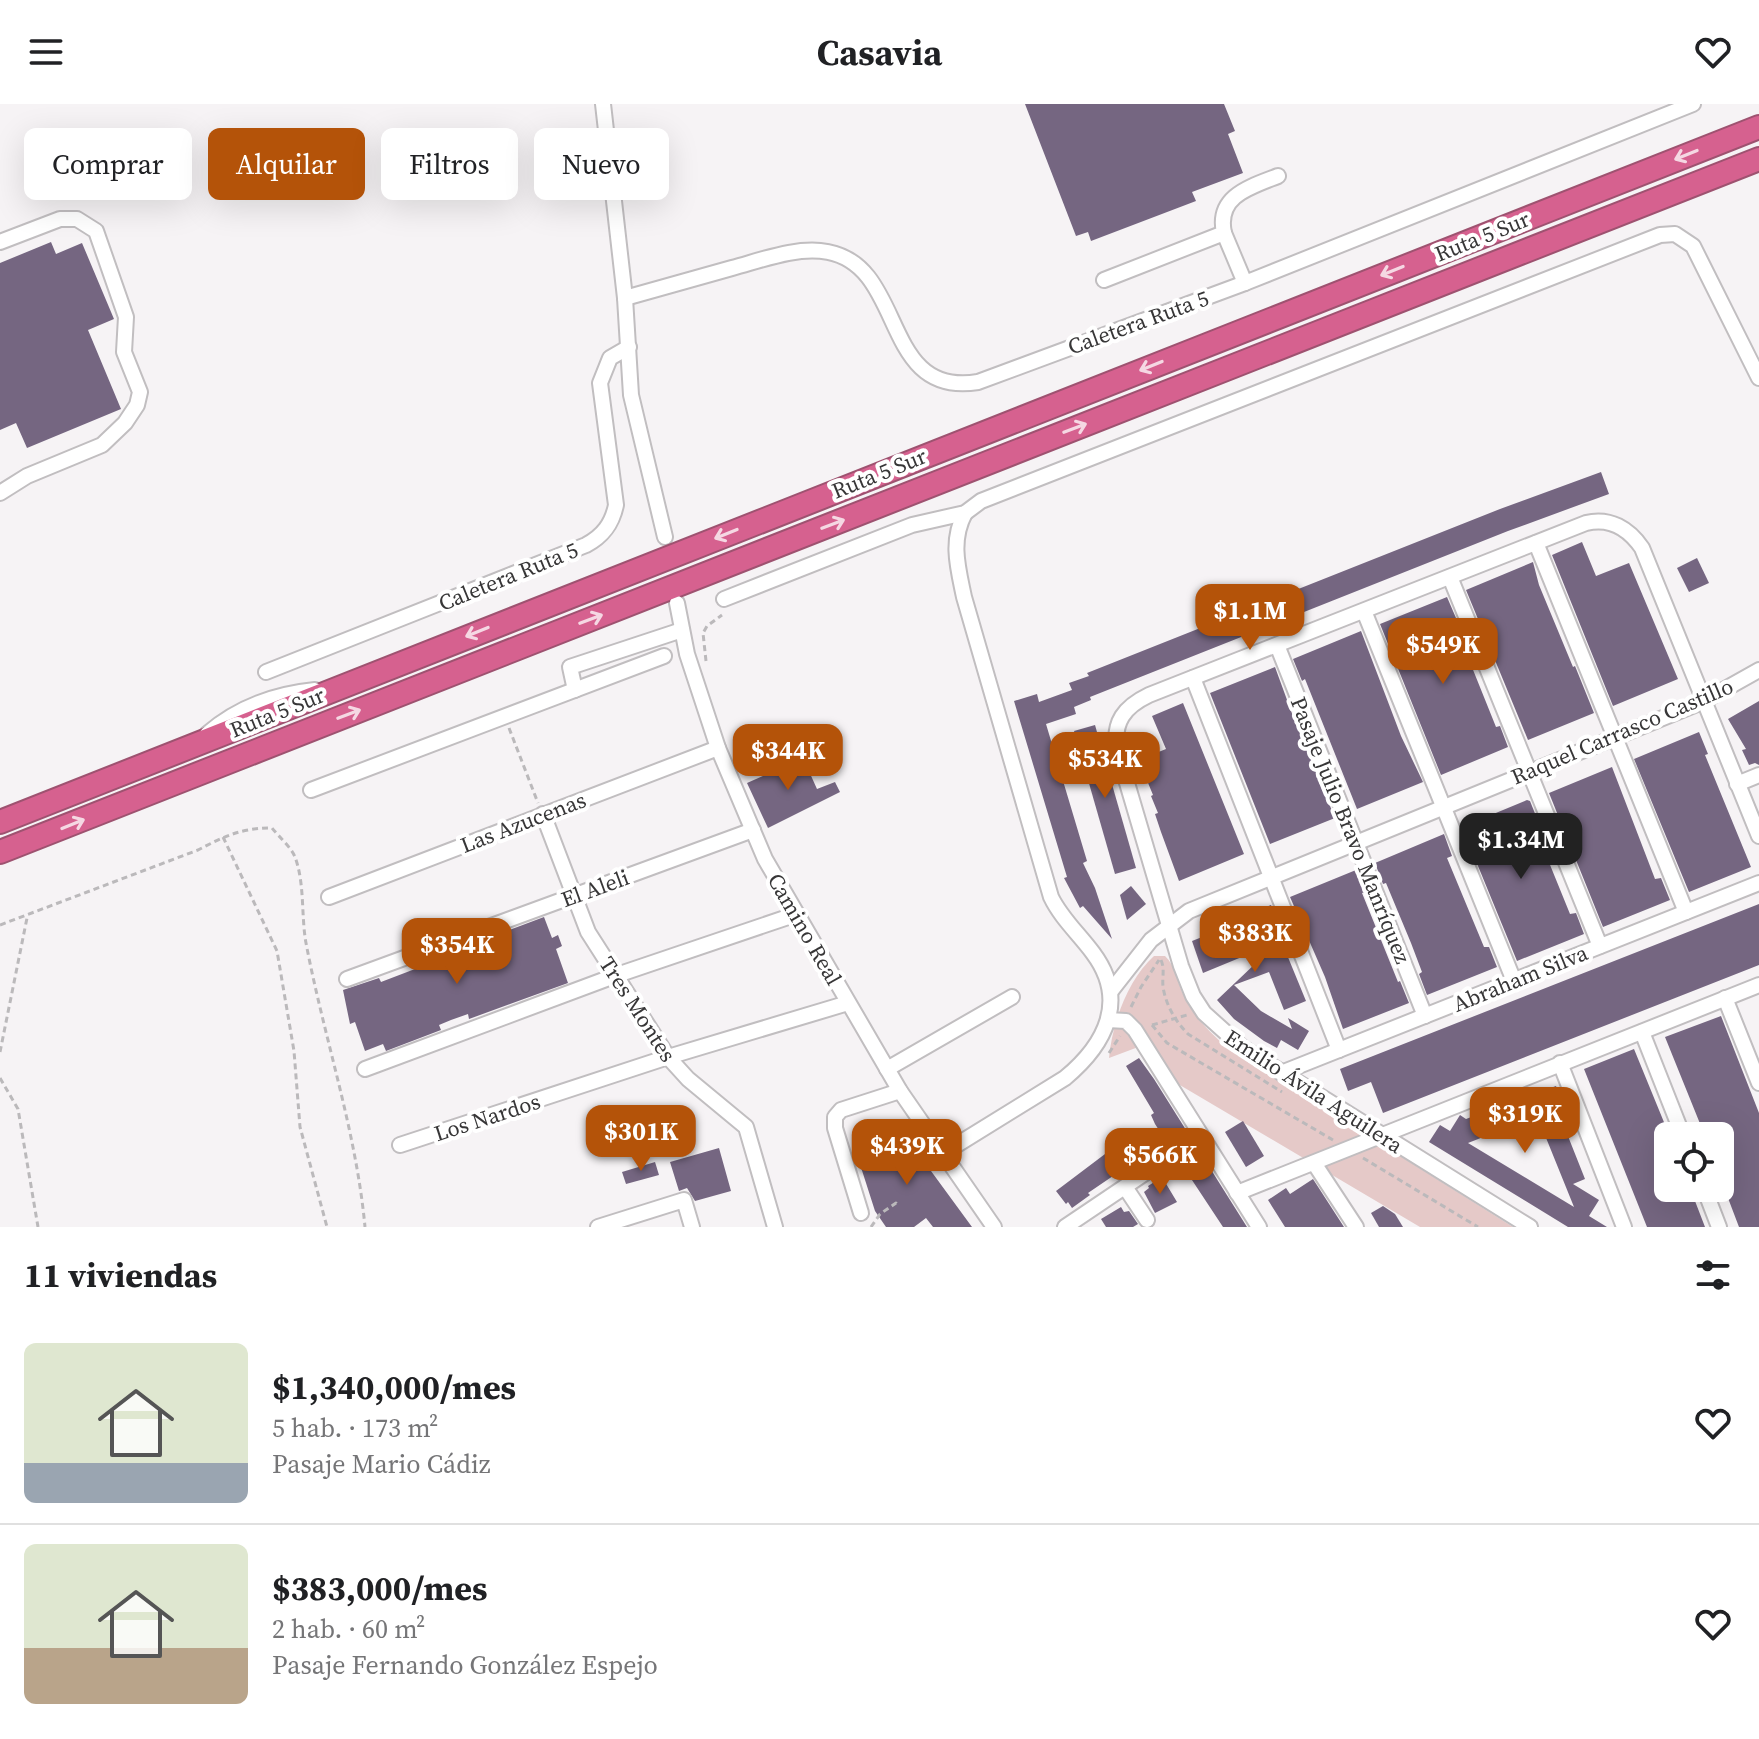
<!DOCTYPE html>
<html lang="es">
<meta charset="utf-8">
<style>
body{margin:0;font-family:"Source Serif 4",serif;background:#f2f2f2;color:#202124;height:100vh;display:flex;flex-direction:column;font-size:30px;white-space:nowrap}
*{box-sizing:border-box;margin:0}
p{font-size:26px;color:#757577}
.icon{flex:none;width:44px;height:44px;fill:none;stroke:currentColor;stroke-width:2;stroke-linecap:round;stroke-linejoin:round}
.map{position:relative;height:1123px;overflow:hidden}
.sheet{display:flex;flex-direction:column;background:#fff;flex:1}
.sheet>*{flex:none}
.top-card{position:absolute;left:24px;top:24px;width:800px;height:72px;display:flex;gap:16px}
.tools{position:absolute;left:1654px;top:1018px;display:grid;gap:16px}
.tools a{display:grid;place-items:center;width:80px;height:80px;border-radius:12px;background:#fff;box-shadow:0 8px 32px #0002;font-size:40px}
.price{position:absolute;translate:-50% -68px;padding:0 18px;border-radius:16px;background:#b45309;color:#fff;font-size:26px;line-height:52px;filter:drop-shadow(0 2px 4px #0008)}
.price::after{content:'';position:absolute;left:50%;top:48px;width:24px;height:18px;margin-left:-12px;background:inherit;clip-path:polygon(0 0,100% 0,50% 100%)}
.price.selected{background:#222;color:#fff}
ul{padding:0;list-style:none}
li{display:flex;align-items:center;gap:24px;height:200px;padding:0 24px}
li+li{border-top:2px solid #e0e0e0}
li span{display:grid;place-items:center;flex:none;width:224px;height:160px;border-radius:12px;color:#555}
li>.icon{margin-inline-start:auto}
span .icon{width:96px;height:96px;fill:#fffc;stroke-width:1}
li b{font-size:34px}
h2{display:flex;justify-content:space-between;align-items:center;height:96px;padding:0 24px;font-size:34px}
.tag{padding:0 28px;border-radius:12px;background:#fff;box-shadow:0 8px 32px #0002;font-size:28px;line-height:72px}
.tag.selected{background:#b45309;color:#fff}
header{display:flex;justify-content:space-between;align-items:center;height:104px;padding:0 24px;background:#fff;font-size:36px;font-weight:700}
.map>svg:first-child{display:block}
.green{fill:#e5c9c8}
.building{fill:#756681;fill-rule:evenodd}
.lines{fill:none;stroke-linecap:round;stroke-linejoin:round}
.minor-casing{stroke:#c1bec0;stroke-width:18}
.highway-casing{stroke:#9e5270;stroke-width:26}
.path{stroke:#bbb9bb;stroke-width:3;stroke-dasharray:6 4;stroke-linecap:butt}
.minor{stroke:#fff;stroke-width:14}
.highway{stroke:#d6618f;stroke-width:22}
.oneway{stroke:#f5d8e3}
.labels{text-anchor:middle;stroke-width:8;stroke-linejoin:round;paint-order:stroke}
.street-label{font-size:22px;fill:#373637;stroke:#fff}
</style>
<header><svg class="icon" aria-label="menu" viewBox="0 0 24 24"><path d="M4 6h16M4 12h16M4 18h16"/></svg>Casavia<svg class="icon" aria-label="heart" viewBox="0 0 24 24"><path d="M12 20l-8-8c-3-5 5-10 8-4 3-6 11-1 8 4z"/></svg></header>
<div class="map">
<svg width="1759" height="1123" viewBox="0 0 1759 1123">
<rect width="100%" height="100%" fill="#f6f3f5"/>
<!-- green -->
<path class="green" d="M1154 852H1165C1176 862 1177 879 1184 892 1193 912 1209 927 1225 942L1513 1123H1420L1173 977 1149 939 1109 954C1112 920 1128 875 1154 852Z"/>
<!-- building -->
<g class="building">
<path d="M1025 0H1224L1235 27 1228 30 1243 69 1192 88 1196 97 1091 137 1088 128 1076 132Z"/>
<path d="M51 138 56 150 82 139 114 215 88 226 121 305 27 344 16 319 0 326V159Z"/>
<path d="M1601 368 1609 390 1508 427 1090 593 1091 596 1074 603 1076 610 1046 620 1087 757 1083 759 1095 784 1112 835 1083 802 1080 804 1064 774 1067 773 1014 597 1037 590 1039 598 1072 586 1069 579 1089 572 1087 569 1500 405Z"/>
<path d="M1582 438 1596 472 1629 459 1678 575 1613 602 1552 451Z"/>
<path d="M1697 454 1709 479 1689 488 1677 464Z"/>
<path d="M1533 458 1539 481 1573 563 1575 562 1594 609 1528 636 1466 486Z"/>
<path d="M1447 493 1456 514 1453 516 1496 623 1500 622 1508 643 1441 671 1380 520Z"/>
<path d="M1361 527 1401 632 1423 678 1357 705 1305 575 1302 577 1293 555Z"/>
<path d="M1275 563 1294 615 1335 714 1270 740 1210 589Z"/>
<path d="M1759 597V661L1755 659 1749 661 1742 646 1746 645 1728 615Z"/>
<path d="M1183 599 1244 750 1179 777 1161 728 1155 710 1158 709 1151 692 1153 691 1146 674 1149 673 1141 655 1166 645 1152 612Z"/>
<path d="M1095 621 1136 764 1115 770 1074 627Z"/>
<path d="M1699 628 1708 650 1705 651 1751 763 1689 788 1634 655Z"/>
<path d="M803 654 817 685 835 678 840 688 768 724 747 679Z"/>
<path d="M1612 663 1655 775 1661 774 1670 796 1603 823 1549 689Z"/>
<path d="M1527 696 1530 697 1538 717 1533 719 1570 810 1576 809 1584 830 1517 857 1462 723Z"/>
<path d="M1444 730 1452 752 1447 754 1484 843H1489L1497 863 1427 891 1419 870 1422 868 1411 839 1386 779 1383 780 1375 759Z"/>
<path d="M1356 766 1365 788 1362 789 1398 878 1400 877 1409 899 1343 925 1325 873 1290 793Z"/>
<path d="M1131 782 1146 800 1127 816 1120 791Z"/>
<path d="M1759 800V861L1383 1009 1371 978 1348 987 1340 965Z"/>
<path d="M1271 801 1280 822 1276 824 1306 897 1284 906 1269 868 1234 881 1261 907 1292 925 1288 914 1309 927 1298 946 1281 936 1277 944 1264 937 1234 915 1217 896 1278 838 1203 869 1192 837 1225 824 1223 820Z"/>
<path d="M544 813 552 834 558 831 562 842 556 845 568 879 469 915 468 910 451 916 439 921 441 926 386 947 383 940 365 947 355 918 350 920 343 886 379 874 381 878 449 852 448 849Z"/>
<path d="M1721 912 1759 1009V1123H1739L1720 1073V1032H1705L1665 933Z"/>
<path d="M1634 945 1668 1028V1084H1690L1705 1123H1647L1584 965Z"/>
<path d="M1139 954 1154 975 1247 1123H1223L1155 1020 1151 1011 1154 1009 1126 962Z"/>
<path d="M1556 982 1564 1004 1558 1007 1585 1075 1573 1080 1599 1096 1589 1112 1607 1123H1568L1429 1038 1440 1021 1450 1027 1460 1011 1466 1015ZM1534 1013 1538 1014 1574 1103 1468 1039Z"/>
<path d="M1243 1017 1264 1052 1246 1063 1225 1028Z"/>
<path d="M899 1024 931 1067 972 1123H933L926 1114 914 1123H886L875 1107 858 1054 873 1050V1043Z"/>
<path d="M1138 1032 1150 1053 1135 1063 1132 1059 1088 1089 1090 1091 1072 1104 1068 1098 1066 1100 1056 1087 1109 1047 1111 1050Z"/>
<path d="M719 1044 731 1087 695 1097 687 1084 679 1087 670 1058Z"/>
<path d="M655 1058 659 1071 626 1080 622 1068Z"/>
<path d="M1162 1073 1177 1098 1155 1109 1144 1088 1149 1084 1148 1082Z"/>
<path d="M1313 1075 1344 1123H1285L1268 1096 1286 1084 1290 1090Z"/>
<path d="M1383 1102 1395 1110 1403 1123H1379L1371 1109Z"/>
<path d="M1121 1103 1124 1108 1129 1107 1138 1120 1133 1123H1106L1101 1115Z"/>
</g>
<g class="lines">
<!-- minor casing -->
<g class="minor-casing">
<g id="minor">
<path d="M603 0 625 194 631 291 665 433"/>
<path d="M1224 129 1245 179"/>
<path d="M0 138 60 115H77L96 127 126 213 124 248 140 288 137 301 125 319 102 341 27 372 0 389"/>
<path d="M1104 176 1224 129C1216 92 1250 83 1278 72"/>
<path d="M625 194C661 184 697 174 732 164 762 156 797 142 828 148 907 163 880 294 978 278L1245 179 1693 0"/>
<path d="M1536 439 1686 808"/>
<path d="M1450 473 1600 842"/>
<path d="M724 495 912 421 965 409 981 397 1660 131 1675 130 1693 142 1759 274"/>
<path d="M677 499 687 550 718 644 765 755 900 987 994 1123"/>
<path d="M1364 507 1514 877"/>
<path d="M1277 541 1425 912"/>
<path d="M266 568 586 441C603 432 612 420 616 401L600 279 610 254 629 243"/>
<path d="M1193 574 1339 946"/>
<path d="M575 586 570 563 682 526"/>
<path d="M207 630C238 603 275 590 315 586"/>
<path d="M1737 680 1759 671"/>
<path d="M311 686 664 552"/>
<path d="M543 710 588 828 668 953 688 975 746 1023 775 1123"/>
<path d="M329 793 718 644"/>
<path d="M347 875 753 726"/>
<path d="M1111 887 1151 836 1189 807 1702 598 1759 566"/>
<path d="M1725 894 1759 979"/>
<path d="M1108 916 1126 917 1135 926 1259 1123"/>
<path d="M1642 928 1683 1032"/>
<path d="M1560 959 1624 1123"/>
<path d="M365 965 617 871 797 810"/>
<path d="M887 965 1012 893"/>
<path d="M1281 969 1759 779"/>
<path d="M400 1041 668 953 848 899"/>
<path d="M942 1050 1065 974C1106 940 1128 896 1093 849 1079 830 1061 814 1051 793L964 493C958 464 950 437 965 409"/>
<path d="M1314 1059 1356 1123"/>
<path d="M1125 1083 1147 1116"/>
<path d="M1704 1084 1719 1123"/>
<path d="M1237 1089 1759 881"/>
<path d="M861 1109 835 1024V1013L841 1006 900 987"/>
<path d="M598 1123 684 1096 692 1123"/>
<path d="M1065 1123 1160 1059"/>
<path d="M1530 1123 1243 944 1204 909 1193 892 1181 862 1117 645C1113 618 1124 603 1149 591L1586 419C1610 413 1629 425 1642 444L1759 732"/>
</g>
</g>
<!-- highway casing -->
<g class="highway-casing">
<g id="highway">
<path d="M0 718 1759 23"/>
<path d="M0 748 1759 55"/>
</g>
</g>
<!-- path -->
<g class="path">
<path d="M706 557 703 529 707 522 722 511"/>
<path d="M509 624 538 699"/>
<path d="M223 733 277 847 294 947 300 1023 327 1123"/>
<path d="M0 821 198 746C225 732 241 724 272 724 279 733 291 743 295 753 305 780 301 812 306 839 324 934 356 1026 365 1123"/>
<path d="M1161 856C1165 865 1162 873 1163 883 1166 901 1175 917 1188 930L1282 988"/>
<path d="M1131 903 1141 883 1159 856"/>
<path d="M1152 921 1167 939 1333 1036"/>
<path d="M1152 921 1187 911"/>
<path d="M0 948 27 814"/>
<path d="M1109 949 1120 932"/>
<path d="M0 974 18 1005 38 1123"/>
<path d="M1363 1054 1478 1123"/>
<path d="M871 1123 880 1110 896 1099 898 1101"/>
</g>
<!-- minor -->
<use href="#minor" class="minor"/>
<!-- highway -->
<use href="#highway" class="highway"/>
</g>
<!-- one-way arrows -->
<defs><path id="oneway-shaft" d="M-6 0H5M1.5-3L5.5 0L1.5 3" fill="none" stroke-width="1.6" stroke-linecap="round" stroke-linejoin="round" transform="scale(2)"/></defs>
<g class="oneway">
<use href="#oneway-shaft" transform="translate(1686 51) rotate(158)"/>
<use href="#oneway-shaft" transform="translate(1392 167) rotate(158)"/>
<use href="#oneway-shaft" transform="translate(1151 262) rotate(158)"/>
<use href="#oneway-shaft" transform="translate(1075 324) rotate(-21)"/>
<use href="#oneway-shaft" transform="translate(833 420) rotate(-21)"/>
<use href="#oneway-shaft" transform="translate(726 430) rotate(158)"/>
<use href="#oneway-shaft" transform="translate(591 515) rotate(-21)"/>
<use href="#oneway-shaft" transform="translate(477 528) rotate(158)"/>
<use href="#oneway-shaft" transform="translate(349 610) rotate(-21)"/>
<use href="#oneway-shaft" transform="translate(73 720) rotate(-22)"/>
</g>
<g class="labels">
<!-- street labels -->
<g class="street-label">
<text transform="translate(1482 132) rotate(-22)" y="8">Ruta 5 Sur</text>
<text transform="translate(1138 218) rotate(-20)" y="8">Caletera Ruta 5</text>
<text transform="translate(879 369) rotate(-22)" y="8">Ruta 5 Sur</text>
<text transform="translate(508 472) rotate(-22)" y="8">Caletera Ruta 5</text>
<text transform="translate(277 608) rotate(-22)" y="8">Ruta 5 Sur</text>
<text transform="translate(1622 627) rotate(-23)" y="8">Raquel Carrasco Castillo</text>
<text transform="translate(523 718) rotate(-21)" y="8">Las Azucenas</text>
<text transform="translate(1351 726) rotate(68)" y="8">Pasaje Julio Bravo Manríquez</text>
<text transform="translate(595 784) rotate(-20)" y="8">El Aleli</text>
<text transform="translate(805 825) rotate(60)" y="8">Camino Real</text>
<text transform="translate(1520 874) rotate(-22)" y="8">Abraham Silva</text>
<text transform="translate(638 905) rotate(57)" y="8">Tres Montes</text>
<text transform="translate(1314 987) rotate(33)" y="8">Emilio Ávila Aguilera</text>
<text transform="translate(487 1013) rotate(-18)" y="8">Los Nardos</text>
</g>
</g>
</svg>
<div class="tools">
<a><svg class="icon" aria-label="locate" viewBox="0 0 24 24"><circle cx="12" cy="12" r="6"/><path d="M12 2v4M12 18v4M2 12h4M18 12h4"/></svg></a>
</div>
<b class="price" style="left:1250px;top:548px">$1.1M</b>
<b class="price" style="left:1443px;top:582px">$549K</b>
<b class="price" style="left:788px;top:688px">$344K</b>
<b class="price" style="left:1105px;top:696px">$534K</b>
<b class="price selected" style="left:1521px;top:777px">$1.34M</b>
<b class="price" style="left:1255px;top:870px">$383K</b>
<b class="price" style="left:457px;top:882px">$354K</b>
<b class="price" style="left:1525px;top:1051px">$319K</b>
<b class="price" style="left:641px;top:1069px">$301K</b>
<b class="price" style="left:907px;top:1083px">$439K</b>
<b class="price" style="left:1160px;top:1092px">$566K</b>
<div class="top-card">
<a class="tag">Comprar</a>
<a class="tag selected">Alquilar</a>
<a class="tag">Filtros</a>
<a class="tag">Nuevo</a>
</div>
</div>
<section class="sheet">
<h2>11 viviendas<svg class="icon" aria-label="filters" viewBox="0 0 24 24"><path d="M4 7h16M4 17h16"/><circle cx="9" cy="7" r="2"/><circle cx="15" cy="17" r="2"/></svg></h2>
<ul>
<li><span style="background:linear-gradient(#dfe7d0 75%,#9aa5b1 0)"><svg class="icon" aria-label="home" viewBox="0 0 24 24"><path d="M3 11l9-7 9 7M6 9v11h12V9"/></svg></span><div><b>$1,340,000/mes</b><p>5 hab. · 173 m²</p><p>Pasaje Mario Cádiz</p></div><svg class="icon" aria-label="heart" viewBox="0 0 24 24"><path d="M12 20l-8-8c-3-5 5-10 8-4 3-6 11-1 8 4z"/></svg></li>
<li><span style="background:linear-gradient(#dfe7d0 65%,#b9a48a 0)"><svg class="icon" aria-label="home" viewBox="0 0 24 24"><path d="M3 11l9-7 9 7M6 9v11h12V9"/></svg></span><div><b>$383,000/mes</b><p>2 hab. · 60 m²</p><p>Pasaje Fernando González Espejo</p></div><svg class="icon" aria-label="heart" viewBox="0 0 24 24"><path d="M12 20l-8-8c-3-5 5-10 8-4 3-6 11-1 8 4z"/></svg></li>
</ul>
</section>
